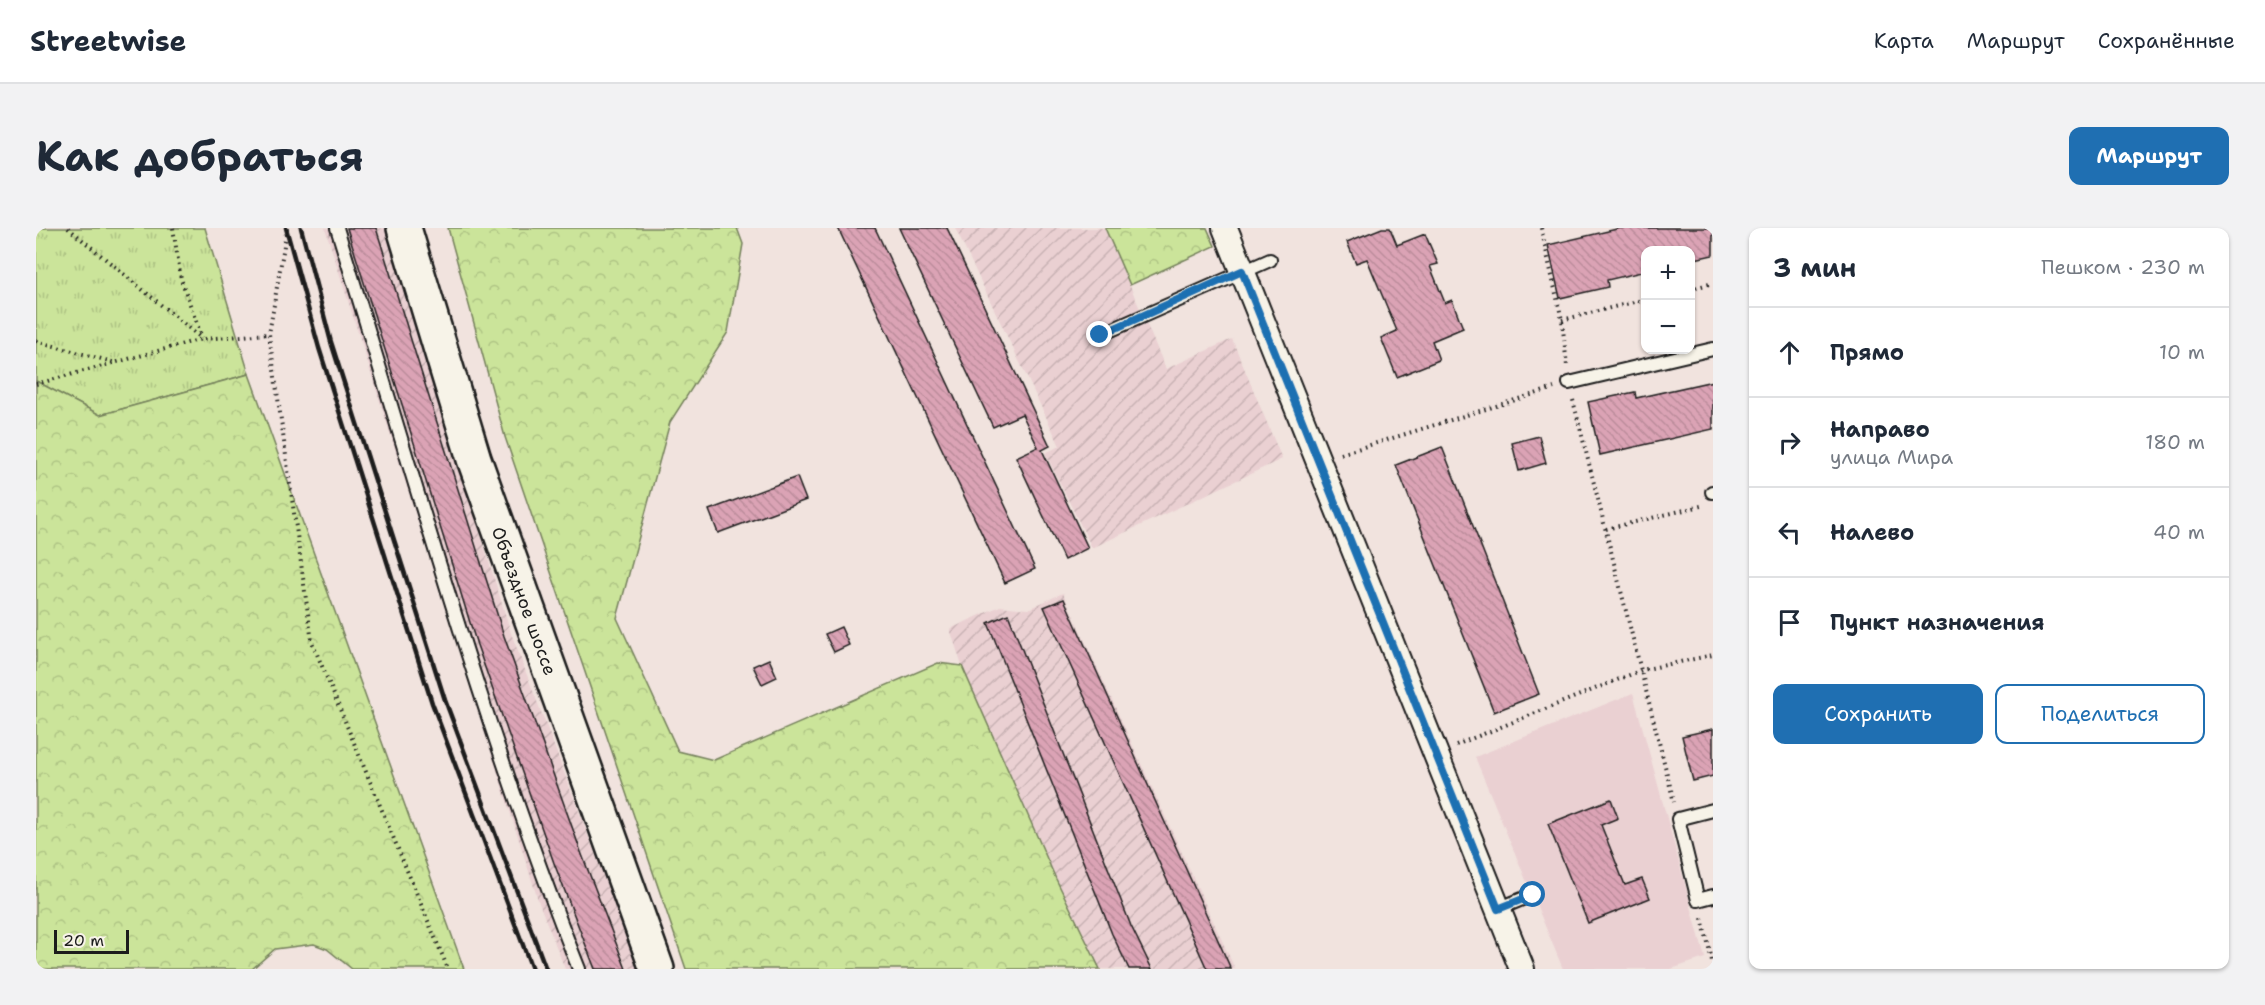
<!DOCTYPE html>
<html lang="ru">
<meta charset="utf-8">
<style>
:root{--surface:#fff;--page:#f2f2f3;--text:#1f2937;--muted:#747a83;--line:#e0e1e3;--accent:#1f6fb2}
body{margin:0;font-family:"Shantell Sans",sans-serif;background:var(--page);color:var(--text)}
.controls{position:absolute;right:18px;top:18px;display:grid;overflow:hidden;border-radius:12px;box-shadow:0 2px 4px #0004}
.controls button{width:54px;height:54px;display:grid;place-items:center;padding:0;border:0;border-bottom:2px solid var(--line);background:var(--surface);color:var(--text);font:30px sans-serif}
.scale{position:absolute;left:18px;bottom:15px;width:75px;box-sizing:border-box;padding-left:6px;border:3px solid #1c1c1c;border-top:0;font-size:16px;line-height:21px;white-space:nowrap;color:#1c1c1c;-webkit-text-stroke:4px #f7f3e8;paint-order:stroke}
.stop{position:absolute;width:18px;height:18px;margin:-14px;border:4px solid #1f6fb2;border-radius:50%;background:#fff}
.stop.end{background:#1f6fb2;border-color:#fff;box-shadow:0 2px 6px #0008}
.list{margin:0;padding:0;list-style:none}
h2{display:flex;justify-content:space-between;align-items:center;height:78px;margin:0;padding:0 24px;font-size:26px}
h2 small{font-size:20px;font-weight:400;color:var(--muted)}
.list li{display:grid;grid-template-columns:39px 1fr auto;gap:18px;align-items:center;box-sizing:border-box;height:90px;padding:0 24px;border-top:2px solid var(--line)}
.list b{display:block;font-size:22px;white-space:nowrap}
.list p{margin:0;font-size:20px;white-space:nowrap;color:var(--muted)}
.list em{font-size:20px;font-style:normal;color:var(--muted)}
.actions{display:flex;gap:12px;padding:18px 24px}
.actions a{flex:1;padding:14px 0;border:2px solid var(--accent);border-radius:12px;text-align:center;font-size:21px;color:var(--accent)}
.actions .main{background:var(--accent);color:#fff}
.icon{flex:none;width:33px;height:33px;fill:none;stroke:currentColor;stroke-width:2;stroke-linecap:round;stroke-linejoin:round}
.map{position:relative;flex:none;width:1677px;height:741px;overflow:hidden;border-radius:12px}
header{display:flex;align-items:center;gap:36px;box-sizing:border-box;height:84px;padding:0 30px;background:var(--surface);border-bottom:2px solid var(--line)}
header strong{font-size:28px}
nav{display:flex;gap:33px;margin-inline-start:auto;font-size:21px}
.intro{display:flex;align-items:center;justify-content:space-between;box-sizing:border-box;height:144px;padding:0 36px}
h1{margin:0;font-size:42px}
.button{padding:15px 27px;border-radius:12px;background:var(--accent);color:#fff;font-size:21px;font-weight:700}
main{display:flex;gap:36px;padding:0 36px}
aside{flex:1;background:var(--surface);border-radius:12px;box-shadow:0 2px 4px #0004}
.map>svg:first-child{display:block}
.built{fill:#ead0d2}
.industrial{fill:url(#industrial-furrows)}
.grass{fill:url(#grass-tufts);stroke:#74805b;stroke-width:1.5}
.forest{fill:url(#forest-crowns);stroke:#74805b;stroke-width:1.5}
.building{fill:url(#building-back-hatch);stroke:#1c1c1c;stroke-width:1.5}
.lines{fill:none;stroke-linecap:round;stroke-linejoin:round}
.service-casing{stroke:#1c1c1c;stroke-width:16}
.minor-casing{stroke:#1c1c1c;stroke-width:28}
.primary-casing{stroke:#1c1c1c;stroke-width:38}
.path{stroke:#1c1c1c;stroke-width:4;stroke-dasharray:1.5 4.5;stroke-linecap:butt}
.service{stroke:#f7f3e8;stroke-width:12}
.minor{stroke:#f7f3e8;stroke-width:24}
.primary{stroke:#f7f3e8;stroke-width:33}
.rail{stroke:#1c1c1c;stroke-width:4.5}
.route{stroke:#1f6fb2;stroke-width:8}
.labels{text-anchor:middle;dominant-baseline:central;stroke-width:5;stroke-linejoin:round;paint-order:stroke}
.street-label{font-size:18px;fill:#1c1c1c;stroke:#f7f3e8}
</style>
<header>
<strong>Streetwise</strong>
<nav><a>Карта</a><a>Маршрут</a><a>Сохранённые</a></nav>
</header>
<div class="intro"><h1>Как добраться</h1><a class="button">Маршрут</a></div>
<main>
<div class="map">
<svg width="1677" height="741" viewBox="0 0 1677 741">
<defs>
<pattern id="industrial-furrows" width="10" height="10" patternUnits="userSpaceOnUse" patternTransform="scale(1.5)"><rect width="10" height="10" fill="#ead0d2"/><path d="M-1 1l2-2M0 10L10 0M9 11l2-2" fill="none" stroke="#c8b2b4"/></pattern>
<pattern id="grass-tufts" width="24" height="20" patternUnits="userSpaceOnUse" patternTransform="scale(1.5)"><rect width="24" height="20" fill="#cbe49a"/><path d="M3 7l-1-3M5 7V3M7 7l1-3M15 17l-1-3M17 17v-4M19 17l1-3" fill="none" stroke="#aec384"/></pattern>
<pattern id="forest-crowns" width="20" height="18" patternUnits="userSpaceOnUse" patternTransform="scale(1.5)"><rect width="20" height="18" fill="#cbe49a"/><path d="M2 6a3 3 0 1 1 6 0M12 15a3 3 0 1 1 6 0" fill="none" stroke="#aec384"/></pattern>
<pattern id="building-back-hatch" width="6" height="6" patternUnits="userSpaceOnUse" patternTransform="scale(1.5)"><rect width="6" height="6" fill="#dba3b5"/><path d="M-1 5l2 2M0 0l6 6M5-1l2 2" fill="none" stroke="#bb8c9b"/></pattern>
</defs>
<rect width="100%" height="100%" fill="#f1e3de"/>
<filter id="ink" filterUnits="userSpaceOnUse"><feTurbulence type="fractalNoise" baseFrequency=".0167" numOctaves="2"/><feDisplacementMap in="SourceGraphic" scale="12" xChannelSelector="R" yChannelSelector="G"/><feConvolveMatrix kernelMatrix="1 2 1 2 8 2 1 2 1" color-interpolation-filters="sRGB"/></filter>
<g filter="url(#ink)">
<!-- built -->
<path class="built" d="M1597 465 1669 730 1635 741H1527L1439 529Z"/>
<!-- industrial -->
<path class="industrial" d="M289 0H350L475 405 603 741H529L503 675Z
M919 0H1069L1130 141 1196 111 1246 231 1056 320 1009 225 1024 218Z
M1027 365 1199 741H1064L1020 651 926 438 914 401 964 378 992 381Z"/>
<!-- grass -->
<path class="grass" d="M0 0H169L213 146 64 187 0 153Z"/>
<!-- forest -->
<path class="forest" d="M412 0H701L707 16 692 104 634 194 581 390 642 523 678 532 902 435 926 438 1020 651 1064 741H650L469 209Z
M1069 0H1171L1179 18 1094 57Z
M213 146 428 741H316L291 721 278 716 239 721 216 741H0V153L64 187Z"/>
<!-- building -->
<path class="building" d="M311 0H340L468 408 545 624 590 741H559L518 635 441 417Z
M802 0H839L999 341 969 355Z
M863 0H911L1014 218 1006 222 1052 320 1028 332 980 229 1002 219 986 186 957 199Z
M1346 0H1354L1361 17 1389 6 1402 36 1394 38 1409 75 1416 72 1427 100 1396 113 1403 132 1361 149 1345 110 1361 103 1331 31 1320 35 1311 14Z
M1585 0H1677V27L1654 32V22H1610V43L1571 52 1572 59 1524 70 1512 17Z
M1677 153V201L1564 227 1552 174 1599 164 1600 170Z
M1503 208 1510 235 1483 243 1476 215Z
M1406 219 1503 466 1458 484 1360 237Z
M761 249 770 272 682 305 673 282Z
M1028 371 1195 741H1171L1008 379Z
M972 386 1095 698 1116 741H1093L1076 706 952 395Z
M805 399 813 417 798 424 789 406Z
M733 431 741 449 726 456 717 438Z
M1677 501V548L1657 553 1646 508Z
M1575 571 1582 590 1565 597 1589 657 1606 651 1614 670 1552 695 1512 596Z"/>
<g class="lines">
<!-- service casing -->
<g class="service-casing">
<path id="service" d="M301 0C378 248 447 500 543 741
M1064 107 1234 32
M1533 155 1677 121
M1676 264H1677
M1677 582 1642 591 1662 672 1677 668
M1462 681 1496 667"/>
</g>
<!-- minor casing -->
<g class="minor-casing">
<path id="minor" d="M1189 0 1486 741"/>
</g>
<!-- primary casing -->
<g class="primary-casing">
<path id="primary" d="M368 0 438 231 621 741"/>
</g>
<!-- path -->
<path class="path" d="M32 0 165 110
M137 0 145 51 166 110
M251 0 233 106 276 414 412 741
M1505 0 1526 92 1531 138
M1654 61 1677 55
M1526 92 1610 71
M0 113 80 135
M0 156 166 111 233 106
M1537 172 1638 574
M1305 226 1518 160
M1570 301 1665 278
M1420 517 1606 442 1677 427
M1666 690 1677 737"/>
<!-- service -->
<use href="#service" class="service"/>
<!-- minor -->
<use href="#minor" class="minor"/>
<!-- primary -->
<use href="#primary" class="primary"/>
<!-- rail -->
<path class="rail" d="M250 0 283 120 396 475 496 741
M265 0 295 114 409 472 510 741"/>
</g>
</g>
<g class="lines" filter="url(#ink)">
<!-- route -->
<path class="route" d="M1064 107 1206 43 1462 681 1497 667"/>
</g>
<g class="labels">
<!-- street labels -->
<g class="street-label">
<text transform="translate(488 373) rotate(70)">Объездное шоссе</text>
</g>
</g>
</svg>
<div class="controls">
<button>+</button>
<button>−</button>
</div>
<div class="scale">20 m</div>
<div class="stop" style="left:1497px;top:667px"></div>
<div class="stop end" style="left:1064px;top:107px"></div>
</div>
<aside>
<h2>3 мин<small>Пешком · 230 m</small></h2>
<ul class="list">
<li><svg class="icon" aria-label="ahead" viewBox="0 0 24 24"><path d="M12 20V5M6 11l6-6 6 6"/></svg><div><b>Прямо</b></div><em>10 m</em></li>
<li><svg class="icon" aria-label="right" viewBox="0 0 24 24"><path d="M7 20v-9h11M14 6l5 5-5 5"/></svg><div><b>Направо</b><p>улица Мира</p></div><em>180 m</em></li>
<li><svg class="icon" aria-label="left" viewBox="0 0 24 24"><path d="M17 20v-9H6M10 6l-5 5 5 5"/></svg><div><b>Налево</b></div><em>40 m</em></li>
<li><svg class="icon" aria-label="arrive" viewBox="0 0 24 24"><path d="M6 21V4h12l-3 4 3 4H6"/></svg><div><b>Пункт назначения</b></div></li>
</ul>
<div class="actions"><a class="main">Сохранить</a><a>Поделиться</a></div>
</aside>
</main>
